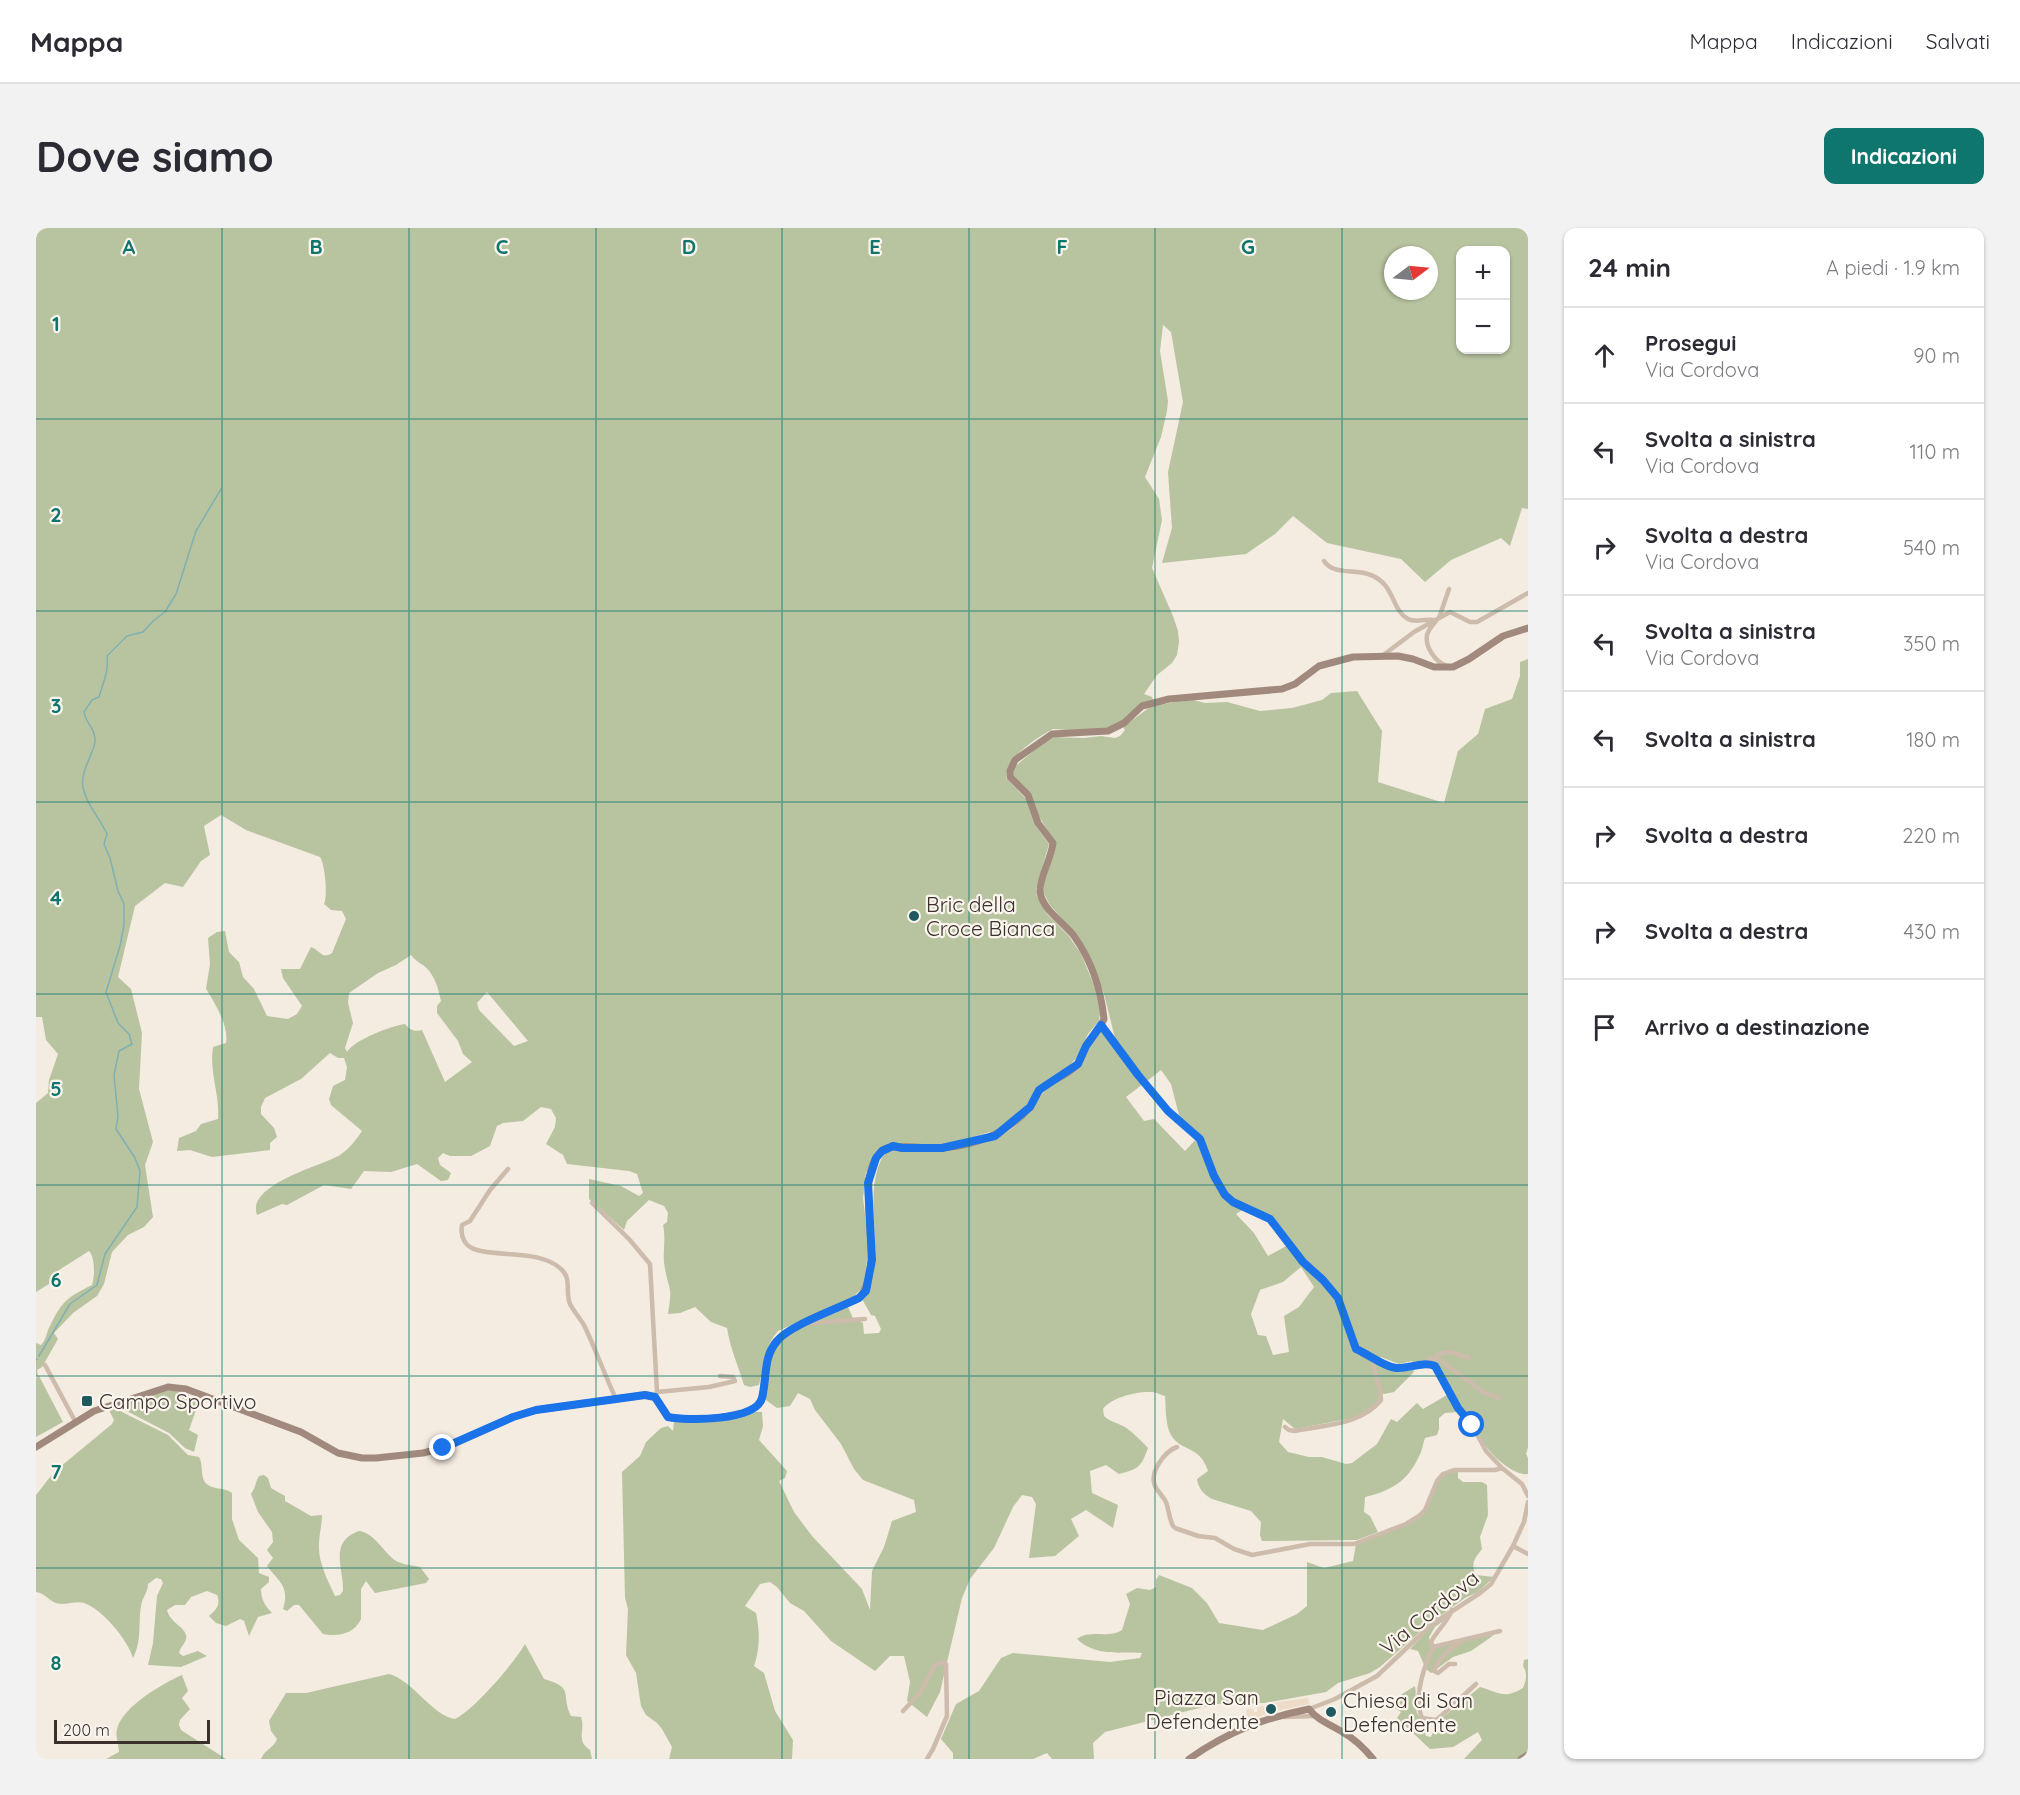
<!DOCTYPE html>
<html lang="it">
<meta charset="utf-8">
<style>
:root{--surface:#fff;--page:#f2f2f3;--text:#2b2b33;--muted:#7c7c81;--line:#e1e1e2;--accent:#0f766e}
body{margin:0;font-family:Quicksand,sans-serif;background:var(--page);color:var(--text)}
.controls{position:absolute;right:18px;top:18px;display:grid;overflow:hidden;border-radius:12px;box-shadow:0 2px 4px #0004}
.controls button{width:54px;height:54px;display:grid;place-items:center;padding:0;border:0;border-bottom:2px solid var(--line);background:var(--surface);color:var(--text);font:30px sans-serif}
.compass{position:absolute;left:1348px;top:18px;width:54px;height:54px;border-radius:50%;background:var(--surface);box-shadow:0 2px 4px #0004;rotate:74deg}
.scale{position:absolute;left:18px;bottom:15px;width:156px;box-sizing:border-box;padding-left:6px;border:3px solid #3b302b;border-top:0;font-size:16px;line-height:21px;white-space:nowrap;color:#3b302b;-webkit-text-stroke:4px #fbf5ee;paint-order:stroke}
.stop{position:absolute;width:18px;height:18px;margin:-14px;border:4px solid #1a73e8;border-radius:50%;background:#fff}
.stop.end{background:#1a73e8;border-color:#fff;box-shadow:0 2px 6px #0008}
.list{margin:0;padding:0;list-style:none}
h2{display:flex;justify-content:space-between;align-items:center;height:78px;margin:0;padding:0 24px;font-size:26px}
h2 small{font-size:20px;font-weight:400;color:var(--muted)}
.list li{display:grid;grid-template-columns:39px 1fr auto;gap:18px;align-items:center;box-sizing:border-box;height:96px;padding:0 24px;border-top:2px solid var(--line)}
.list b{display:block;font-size:22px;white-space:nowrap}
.list p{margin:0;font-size:20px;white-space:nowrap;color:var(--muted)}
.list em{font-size:20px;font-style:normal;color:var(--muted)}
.icon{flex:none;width:33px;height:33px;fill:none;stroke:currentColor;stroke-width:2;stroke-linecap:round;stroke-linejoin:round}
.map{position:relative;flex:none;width:1492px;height:1531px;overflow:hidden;border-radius:12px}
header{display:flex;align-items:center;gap:36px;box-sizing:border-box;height:84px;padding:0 30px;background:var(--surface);border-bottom:2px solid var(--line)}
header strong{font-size:28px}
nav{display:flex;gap:33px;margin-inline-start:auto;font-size:21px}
.intro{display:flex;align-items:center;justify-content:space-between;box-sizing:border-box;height:144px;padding:0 36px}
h1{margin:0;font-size:42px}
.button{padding:15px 27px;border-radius:12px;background:var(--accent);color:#fff;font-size:21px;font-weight:700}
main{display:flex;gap:36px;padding:0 36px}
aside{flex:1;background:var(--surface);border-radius:12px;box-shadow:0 2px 4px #0004}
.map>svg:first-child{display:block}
.green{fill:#b8c4a0;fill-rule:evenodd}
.plaza{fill:#ecdcc8}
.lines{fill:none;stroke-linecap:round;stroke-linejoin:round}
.stream{stroke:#7fb0b2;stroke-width:1.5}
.street{stroke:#cdbbac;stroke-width:4.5}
.secondary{stroke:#a18a7d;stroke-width:7}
.route{stroke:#1a73e8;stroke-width:8}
.grid{fill:none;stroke:#0f766e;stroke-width:1.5;stroke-opacity:0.55}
.poi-dot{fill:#1f5a5e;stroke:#fbf5ee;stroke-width:2}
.labels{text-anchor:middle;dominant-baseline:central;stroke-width:4.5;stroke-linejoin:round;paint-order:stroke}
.poi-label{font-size:21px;fill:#3b302b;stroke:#fbf5ee;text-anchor:start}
.street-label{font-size:21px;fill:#3b302b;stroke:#fbf5ee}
.grid-label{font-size:20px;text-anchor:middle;font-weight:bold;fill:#0f766e;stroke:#fbf5ee;stroke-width:4.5;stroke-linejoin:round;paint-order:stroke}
</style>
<header>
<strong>Mappa</strong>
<nav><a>Mappa</a><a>Indicazioni</a><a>Salvati</a></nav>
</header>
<div class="intro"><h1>Dove siamo</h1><a class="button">Indicazioni</a></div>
<main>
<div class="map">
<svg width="1492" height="1531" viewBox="0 0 1492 1531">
<rect width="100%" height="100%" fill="#f4ebe1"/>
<!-- green -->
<path class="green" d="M0 0H1492V281L1486 280 1474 318 1465 310 1415 332 1389 354 1365 331 1291 315 1257 288 1239 306 1210 326 1126 335 1136 300 1132 244 1147 174 1135 104 1127 97 1124 123 1132 173 1131 183 1125 209 1109 249 1123 271 1126 292 1116 340 1137 388 1142 403 1143 414 1141 427 1136 435 1121 447 1108 466 1116 469 1117 472C1105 481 1091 494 1078 499 1059 506 1036 502 1017 501 1000 510 969 530 970 550L991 572 1000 598 1013 616 1000 661 1001 669 1012 687 1032 707 1045 726 1058 757 1063 773 1064 786 1063 793 1052 806 1043 827 1034 837 1001 861 986 883 968 898 958 903 911 916 895 917 853 915 839 926 830 945 827 970 832 1010 830 1048 827 1059 817 1069 742 1103C728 1118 728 1137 723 1157L714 1159 708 1157C702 1137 694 1120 691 1100L675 1094 659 1079 644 1085 632 1086C633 1079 635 1069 634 1062 632 1053 629 1044 628 1034 627 1021 630 1010 627 997L631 994 632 985 628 978 613 972 591 993 588 1002 553 971V951L585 958 603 968 607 965 601 946 593 943 531 936 527 927 510 916 519 899 520 890 515 881 505 879 487 893 467 895 461 898 454 918 435 928H414L407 925 402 930 404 937 415 945 412 952 405 953 381 936 355 944 328 943 315 961 288 957 251 977 246 976 221 987C210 956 286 938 304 927 312 922 321 911 326 903L295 877 293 871 297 858 309 852 311 839 308 830H302L294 825 265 851 229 870 225 879V886L238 900 241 909 234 915V922L176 929 154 922 141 923 143 910 160 903 165 896 182 891C184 867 173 844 177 819L190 815C193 798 179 775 170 761L174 736 172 710 181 704 189 703 193 724 203 734 207 749 218 761 231 788 252 791 261 786 266 778 247 750 245 741H264L275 719C284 722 286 732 296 725L310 691 306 683 295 682 288 676C292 668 289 636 284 629L210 602 185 587 168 598 174 627 165 633 147 659 129 655 99 678 82 749 95 761 106 805 103 861 117 914 109 937 117 989 108 999 92 1007 76 1024 68 1056 61 1068 37 1085 18 1105 22 1111 6 1139 1 1142 2 1147 0 1149V1115L5 1117C10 1112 10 1106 13 1100 26 1073 30 1070 56 1057 59 1048 59 1029 53 1023L23 1042 13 1056 0 1064V875L12 865 13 852 22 826 10 812 6 789H0ZM1424 22H1470V122H1424ZM1357 27H1393V63H1357ZM375 727C379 732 382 734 387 737 399 746 402 760 405 773L401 778V785L422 813 427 826 436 834 409 854 386 802C378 804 374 802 369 796 355 798 318 812 311 824L309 820 317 795 312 775 313 765 342 745 360 737ZM451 764 492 813 478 818 443 782 441 775Z
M1492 431V1219L1490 1226 1492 1230V1246C1477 1248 1454 1226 1447 1214 1441 1204 1438 1193 1431 1184H1426L1397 1135 1386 1133 1377 1135 1376 1133 1363 1136 1345 1129 1341 1134 1358 1142 1377 1140 1378 1144 1358 1164 1348 1166 1344 1164V1172L1322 1189 1259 1201 1247 1191 1243 1214 1252 1224 1273 1229H1286L1310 1236 1316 1235 1341 1216 1355 1191 1361 1194 1381 1175 1387 1181 1411 1167 1422 1184 1409 1185 1403 1190V1201L1401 1207 1389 1210C1387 1215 1387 1219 1385 1224 1373 1252 1358 1262 1329 1269L1328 1284 1334 1288 1342 1304 1321 1312 1226 1313 1224 1307 1225 1294 1215 1283 1176 1271C1168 1267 1162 1260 1161 1251L1172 1243C1164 1217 1145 1224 1135 1207 1129 1196 1130 1180 1129 1168 1125 1167 1120 1164 1116 1164 1102 1163 1075 1169 1067 1181L1068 1188C1074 1194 1082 1195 1089 1199 1098 1205 1105 1213 1112 1220 1105 1239 1103 1241 1083 1246L1070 1237 1054 1243 1056 1265 1082 1277 1077 1300 1050 1282 1035 1291 1043 1308 1019 1328 993 1330 1000 1276 996 1269 986 1267 977 1279 958 1320 934 1351 926 1370 904 1464 891 1489 871 1473 874 1454 868 1428H854L839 1443 795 1413 768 1383 754 1375 741 1359 734 1354 724 1356 709 1378 720 1385C724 1404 724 1421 718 1438L728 1445 739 1483 757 1512 756 1531H633L636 1519 626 1501 621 1495 610 1487 605 1478 600 1445 590 1427 592 1381 589 1370 586 1244 604 1228 610 1214 625 1200 632 1198 637 1203 638 1194 701 1191 719 1184H726L727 1198 723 1212 751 1243 749 1250 743 1253 758 1284 776 1308 826 1361 834 1382 836 1343 848 1319 856 1293 880 1284 878 1272 827 1252 818 1241 805 1216 779 1182 774 1171 762 1165 754 1178 741 1180 730 1172C728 1153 730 1127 744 1113 759 1099 793 1087 812 1079L817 1090 827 1095 828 1106 843 1105 845 1101 839 1088 835 1087 826 1071C856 1031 822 972 848 926 866 917 886 927 906 923 927 919 954 915 972 903 987 894 995 878 1006 866 1013 857 1020 856 1028 850 1037 842 1052 816 1060 805L1066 803 1107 856 1090 869 1108 893 1118 891 1149 923 1161 910 1185 966 1208 981 1200 986 1218 1005 1232 1028 1252 1017 1280 1048 1242 995 1222 982 1197 971 1185 959 1172 922 1161 903 1144 891 1135 856 1125 842 1111 853 1080 814 1068 766 1059 742 1033 699 1014 677 1007 664 1008 653 1018 626V612L977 548V540L1011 512 1018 509 1048 510 1065 508 1079 510 1084 508 1089 502 1087 499 1114 479 1153 471 1169 475 1191 474 1224 483 1256 480 1286 472 1295 465 1321 463 1346 503 1342 554 1408 575 1422 523 1442 506 1449 481 1476 471 1484 448V434ZM1265 1039 1278 1059 1263 1079 1248 1088 1253 1124 1237 1127 1230 1108 1222 1107 1215 1086 1224 1062 1247 1054Z
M3 1148 27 1194 0 1209V1150Z
M127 1163H140L164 1171 153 1202 162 1207 158 1224 149 1220 133 1205 81 1178Z
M78 1180 132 1207 152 1227 163 1229C168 1237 163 1251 172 1257 179 1262 189 1259 196 1265V1291L203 1312 222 1330 223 1345 233 1349V1354L225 1361C225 1371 229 1378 236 1385L222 1389 213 1408 208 1393 204 1391 190 1398 180 1395 173 1388C180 1382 185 1377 181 1367L171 1363 155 1369 149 1377H139L131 1382C134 1396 153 1400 150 1411 149 1416 144 1419 143 1425L147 1428 162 1423 171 1428 145 1439 112 1437 117 1415 121 1368 127 1355 125 1351 120 1350 112 1356C112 1364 106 1370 105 1378 102 1397 106 1413 97 1430 92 1412 66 1381 48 1375 40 1372 29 1378 20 1375 12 1372 9 1365 0 1364V1267L18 1244 76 1196 78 1192 73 1182Z
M1422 1243V1250L1427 1254H1446L1451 1257 1452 1287 1444 1309 1446 1321C1439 1330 1434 1336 1440 1347L1458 1349 1442 1364 1429 1370 1393 1396 1344 1439 1334 1445 1302 1455 1290 1464 1228 1475 1179 1476 1069 1504 1057 1515 1058 1531H1016L1011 1525 997 1531H917V1525L905 1511 920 1476 943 1463 965 1430 977 1425 1074 1434 1104 1430 1106 1425C1082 1424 1059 1428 1041 1411 1054 1401 1072 1411 1086 1402L1094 1376 1090 1366 1101 1360 1114 1362 1120 1359V1352L1123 1347 1156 1360 1171 1375 1183 1395 1227 1402 1261 1386 1271 1378V1334L1288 1340 1317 1333 1320 1316 1384 1289 1402 1253 1408 1247Z
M228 1247 232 1250 235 1260 249 1268V1273L275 1288 286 1287C286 1298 283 1306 283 1317 282 1334 292 1353 299 1368L304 1367 307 1363C308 1341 292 1314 323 1303 339 1305 347 1324 360 1333 368 1337 375 1337 384 1339L393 1351 390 1355 339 1365 330 1353 325 1361V1391C318 1406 302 1409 287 1406L263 1377H258L251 1383 247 1381C254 1358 243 1354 231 1338L237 1330 231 1322 237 1314 236 1304 222 1284 215 1266C220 1260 219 1254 223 1248Z
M1410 1388V1391L1399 1399 1393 1409 1395 1419 1458 1407 1435 1423 1417 1429 1395 1445 1390 1441 1382 1423 1374 1421 1396 1398Z
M489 1416 508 1451C540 1460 524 1467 535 1488L545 1489C550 1503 539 1512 554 1522L556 1531H225C228 1522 239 1519 241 1511L235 1503 233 1493 250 1465H270L353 1446C378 1453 395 1487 419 1491 439 1481 478 1435 489 1416Z
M1492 1431V1526L1482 1531H1428L1446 1512 1442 1504 1417 1519 1394 1521 1361 1490 1365 1484 1357 1479 1363 1468 1379 1458C1382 1473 1374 1486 1391 1495L1389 1505 1390 1508 1395 1509 1401 1494 1444 1459C1463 1464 1467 1472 1487 1460 1490 1452 1492 1446 1487 1438L1488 1432Z
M146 1447 152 1463 146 1470 154 1481 144 1492 143 1497 145 1502 190 1531H70L83 1524C83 1518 79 1507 81 1501 87 1478 126 1456 146 1447Z"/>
<!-- plaza -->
<path class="plaza" d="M1272 1470 1273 1476 1235 1484 1212 1493 1210 1482 1217 1480 1218 1484H1221V1479L1235 1477V1475Z"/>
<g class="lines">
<!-- stream -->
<path class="stream" d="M3 1128 34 1076 61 1057 69 1026 101 979 104 943 99 930 80 901 82 888 78 847 83 823 96 816 93 806 82 795 70 764 84 718 88 697V676L82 663 74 630 68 616 71 606C64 590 51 578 47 560 44 543 57 527 59 514 60 501 50 496 48 484L56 472 63 469C67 454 73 444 71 428L91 408 107 404 117 393 129 384 140 366 160 303 185 261
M0 1132 1 1131"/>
<!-- street -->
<path class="street" d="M1288 333C1297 347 1318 341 1332 346 1360 355 1354 381 1372 391 1381 396 1390 389 1400 393 1397 397 1392 402 1391 407 1389 419 1399 433 1409 437
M1403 390 1413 361
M1346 428 1378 404 1414 384 1434 394H1441L1492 365
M1065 797 1102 847 1132 883 1164 911 1178 948 1189 967 1197 974 1234 991 1267 1034 1287 1051 1302 1070 1320 1121C1332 1126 1348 1139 1360 1140 1374 1140 1385 1133 1399 1138L1422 1180 1436 1197 1450 1223 1466 1240 1486 1256 1492 1268
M472 941 454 962 434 993 426 997C424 1009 429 1019 441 1022 465 1029 505 1022 525 1041 536 1050 529 1064 534 1076 538 1084 545 1091 549 1099 560 1123 569 1147 580 1171
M556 975 593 1011 614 1036 621 1164 619 1169
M773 1095 829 1091
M1399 1130 1402 1126 1415 1124 1433 1130
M1389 1135 1393 1131 1399 1130 1404 1132 1447 1164 1463 1170
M9 1137 39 1193
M621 1164 673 1159 699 1153 697 1149 684 1148
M1249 1199 1253 1202 1259 1203C1288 1197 1325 1197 1345 1172 1345 1157 1337 1144 1336 1129
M1141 1219C1129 1223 1113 1244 1119 1258 1122 1264 1127 1268 1130 1274 1133 1282 1133 1290 1137 1298L1139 1300 1162 1308 1179 1310 1198 1321 1216 1327 1274 1316H1318L1370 1296 1383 1288 1389 1282 1401 1253 1407 1246 1418 1242H1459L1466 1240
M1477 1318 1492 1326
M1416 1382C1411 1395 1401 1402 1395 1414L1397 1419 1464 1403
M1397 1419C1388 1439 1377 1469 1386 1490L1400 1492 1405 1488 1440 1456
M1419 1436H1413L1402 1445 1398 1443C1402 1431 1415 1420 1426 1413
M1273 1481 1299 1471 1341 1448 1395 1397 1444 1365 1455 1356 1477 1318 1488 1294 1492 1274
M867 1483 884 1465 898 1438 908 1434 910 1436 911 1488 897 1521 891 1531
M1248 1489 1278 1488"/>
<!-- secondary -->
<path class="secondary" d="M0 1219 58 1183 132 1159 150 1161 265 1204 302 1225 326 1230H340L387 1225 407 1220 477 1189 500 1182 609 1167 619 1169 632 1189C651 1193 720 1193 726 1170 731 1150 727 1130 741 1113 754 1097 803 1080 823 1070 853 1035 813 949 847 922 855 915 892 921 905 920 939 918 972 905 994 879 999 873 1000 865 1006 860 1017 851 1031 848 1040 838 1045 832 1047 824 1051 817 1056 808 1064 800 1068 791 1065 762 1055 732 1038 708 1028 695 1006 681 1004 664 1003 650 1015 632 1017 615L1002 595 992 567 974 549V543L979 532 1016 506 1072 503 1088 495 1106 478 1133 471 1246 461 1259 456 1283 438 1317 429 1362 428 1377 431 1398 439H1417L1433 431 1467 408 1492 400
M1153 1531C1191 1504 1228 1490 1273 1481 1282 1493 1296 1497 1308 1505 1320 1512 1329 1521 1337 1531
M1485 1531 1492 1527"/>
</g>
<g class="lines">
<!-- route -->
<path class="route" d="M407 1220 477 1189 500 1182 609 1167 619 1169 632 1189C651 1193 720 1193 726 1170 731 1150 727 1129 741 1113 754 1097 803 1080 823 1070L830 1063 836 1032 832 955 840 930 846 923 857 918 866 920H906L959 908 994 879 1003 862 1042 836 1050 818 1065 797 1102 847 1132 883 1164 911 1178 948 1189 967 1197 974 1234 991 1267 1034 1287 1052 1302 1070 1320 1121C1332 1126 1348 1139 1360 1140 1374 1141 1385 1133 1399 1138L1422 1180 1436 1197"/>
</g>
<!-- grid -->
<path class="grid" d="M186 0V1531M373 0V1531M560 0V1531M746 0V1531M933 0V1531M1119 0V1531M1306 0V1531M0 191H1492M0 383H1492M0 574H1492M0 766H1492M0 957H1492M0 1148H1492M0 1340H1492"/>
<!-- markers -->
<g class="poi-dot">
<circle cx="878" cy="688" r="6"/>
<rect x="45" y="1167" width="12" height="12" rx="3"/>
<circle cx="1235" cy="1481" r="6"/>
<circle cx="1295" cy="1484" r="6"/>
</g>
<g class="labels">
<!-- poi labels -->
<g class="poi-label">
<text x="890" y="676">Bric della<tspan x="890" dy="24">Croce Bianca</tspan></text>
<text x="63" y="1173">Campo Sportivo</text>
<text x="1223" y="1469" text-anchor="end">Piazza San<tspan x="1223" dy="24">Defendente</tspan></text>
<text x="1307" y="1472">Chiesa di San<tspan x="1307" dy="24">Defendente</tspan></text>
</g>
<!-- street labels -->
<g class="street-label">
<text transform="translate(1393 1384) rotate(-39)">Via Cordova</text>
</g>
</g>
<g class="grid-label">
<text x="93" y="26">A</text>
<text x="280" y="26">B</text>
<text x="466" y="26">C</text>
<text x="653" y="26">D</text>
<text x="839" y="26">E</text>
<text x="1026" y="26">F</text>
<text x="1212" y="26">G</text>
<text x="20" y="103">1</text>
<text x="20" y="294">2</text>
<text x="20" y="485">3</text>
<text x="20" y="677">4</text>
<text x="20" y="868">5</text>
<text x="20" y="1059">6</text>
<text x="20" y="1251">7</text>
<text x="20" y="1442">8</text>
</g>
</svg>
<div class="controls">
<button>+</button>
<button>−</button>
</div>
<svg class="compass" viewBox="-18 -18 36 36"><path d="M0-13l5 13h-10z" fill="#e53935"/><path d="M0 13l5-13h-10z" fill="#7c7c81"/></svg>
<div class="scale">200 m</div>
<div class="stop" style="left:1436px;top:1197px"></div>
<div class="stop end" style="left:407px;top:1220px"></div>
</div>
<aside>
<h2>24 min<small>A piedi · 1.9 km</small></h2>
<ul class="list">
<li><svg class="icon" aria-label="ahead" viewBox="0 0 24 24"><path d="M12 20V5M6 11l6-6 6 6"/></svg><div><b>Prosegui</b><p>Via Cordova</p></div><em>90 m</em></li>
<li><svg class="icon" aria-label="left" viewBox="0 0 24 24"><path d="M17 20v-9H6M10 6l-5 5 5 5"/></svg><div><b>Svolta a sinistra</b><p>Via Cordova</p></div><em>110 m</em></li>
<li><svg class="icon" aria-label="right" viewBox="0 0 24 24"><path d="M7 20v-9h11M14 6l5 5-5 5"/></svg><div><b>Svolta a destra</b><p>Via Cordova</p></div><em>540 m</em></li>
<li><svg class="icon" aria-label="left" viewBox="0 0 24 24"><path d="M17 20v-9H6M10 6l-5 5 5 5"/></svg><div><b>Svolta a sinistra</b><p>Via Cordova</p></div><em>350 m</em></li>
<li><svg class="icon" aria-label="left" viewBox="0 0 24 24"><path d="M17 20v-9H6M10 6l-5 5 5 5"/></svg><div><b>Svolta a sinistra</b></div><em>180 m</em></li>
<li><svg class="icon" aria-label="right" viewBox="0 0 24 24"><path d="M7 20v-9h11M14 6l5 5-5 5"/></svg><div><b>Svolta a destra</b></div><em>220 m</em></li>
<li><svg class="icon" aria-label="right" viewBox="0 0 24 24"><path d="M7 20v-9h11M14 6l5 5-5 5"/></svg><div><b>Svolta a destra</b></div><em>430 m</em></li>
<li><svg class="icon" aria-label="arrive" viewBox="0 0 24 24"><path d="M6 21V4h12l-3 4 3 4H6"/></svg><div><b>Arrivo a destinazione</b></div></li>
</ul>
</aside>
</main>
